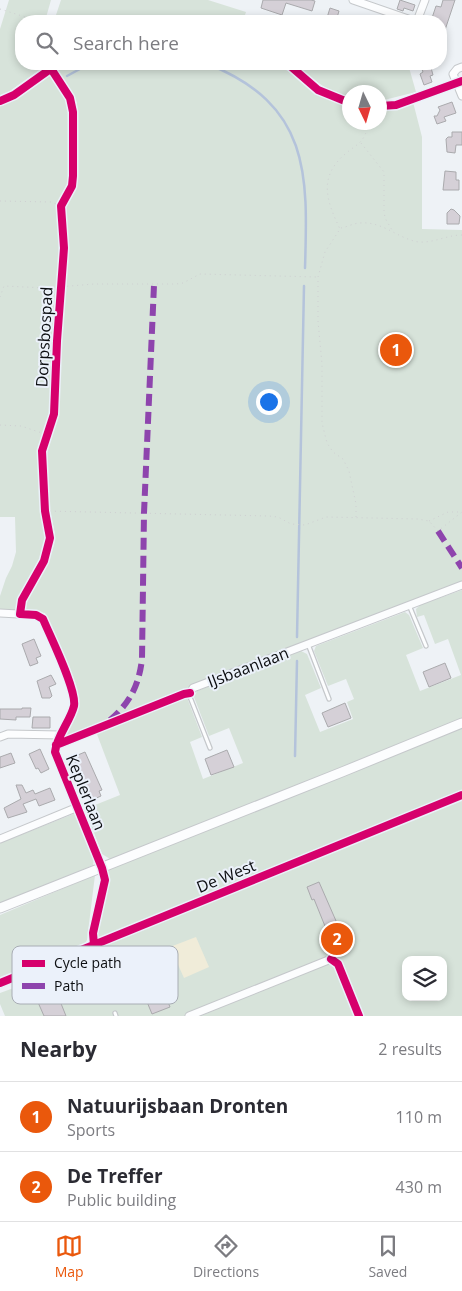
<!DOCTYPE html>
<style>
:root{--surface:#fff;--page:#f2f2f3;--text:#2b2b33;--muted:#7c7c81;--line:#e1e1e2;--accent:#ea580c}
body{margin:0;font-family:"Open Sans",sans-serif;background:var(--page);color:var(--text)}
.controls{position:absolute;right:15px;bottom:15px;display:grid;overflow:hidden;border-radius:10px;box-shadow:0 2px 8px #0003}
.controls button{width:45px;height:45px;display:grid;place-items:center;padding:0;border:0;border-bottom:1px solid var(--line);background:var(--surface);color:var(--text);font:25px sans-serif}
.compass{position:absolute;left:342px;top:85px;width:45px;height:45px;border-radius:50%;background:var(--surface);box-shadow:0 2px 8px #0003;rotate:175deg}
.you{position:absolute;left:268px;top:401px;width:18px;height:18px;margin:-12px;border:4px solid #fff;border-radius:50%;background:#1a73e8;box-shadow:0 0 0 8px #1a73e833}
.badge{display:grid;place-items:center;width:32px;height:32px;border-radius:50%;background:var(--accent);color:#fff;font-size:16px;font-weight:700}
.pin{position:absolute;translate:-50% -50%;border:2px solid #fff;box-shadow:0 1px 5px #0006}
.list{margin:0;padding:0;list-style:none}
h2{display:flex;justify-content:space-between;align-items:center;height:65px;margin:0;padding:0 20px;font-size:21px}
h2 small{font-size:16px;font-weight:400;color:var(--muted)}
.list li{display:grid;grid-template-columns:32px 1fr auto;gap:15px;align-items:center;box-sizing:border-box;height:70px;padding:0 20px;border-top:1px solid var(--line)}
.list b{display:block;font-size:19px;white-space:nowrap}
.list p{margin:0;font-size:16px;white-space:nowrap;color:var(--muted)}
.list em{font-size:16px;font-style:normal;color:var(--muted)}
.icon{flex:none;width:28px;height:28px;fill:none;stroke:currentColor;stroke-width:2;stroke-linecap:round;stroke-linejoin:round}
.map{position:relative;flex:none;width:462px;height:1016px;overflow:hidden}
.search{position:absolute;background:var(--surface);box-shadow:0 2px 8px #0003;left:15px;right:15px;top:15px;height:55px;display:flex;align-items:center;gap:12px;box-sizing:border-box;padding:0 18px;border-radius:20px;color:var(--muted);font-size:19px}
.sheet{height:205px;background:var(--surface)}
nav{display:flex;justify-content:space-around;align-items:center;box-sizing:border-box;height:70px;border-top:1px solid var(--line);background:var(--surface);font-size:14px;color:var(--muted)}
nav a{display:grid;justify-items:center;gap:2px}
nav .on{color:var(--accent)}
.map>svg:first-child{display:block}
.green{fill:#d7e3da;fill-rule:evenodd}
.sand{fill:#f0ecd9}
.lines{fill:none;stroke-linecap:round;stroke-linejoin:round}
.stream{stroke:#b4c3db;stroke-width:2.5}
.building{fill:#d5d0d7;stroke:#aaaaad}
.service-casing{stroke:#c5c8cb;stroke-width:5.5}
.minor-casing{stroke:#c5c8cb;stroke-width:9}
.secondary-casing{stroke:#c5c8cb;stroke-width:11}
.path{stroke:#cfd0d2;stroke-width:1;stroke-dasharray:1 4;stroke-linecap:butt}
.service{stroke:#fcfdfe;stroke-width:3}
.minor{stroke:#fcfdfe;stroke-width:7}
.secondary{stroke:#fcfdfe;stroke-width:9}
.quiet{stroke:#8e44ad;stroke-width:6;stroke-dasharray:12 6;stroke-linecap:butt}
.cycleway-casing{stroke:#ebf1fa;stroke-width:11}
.cycleway{stroke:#d6006c;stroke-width:8}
.labels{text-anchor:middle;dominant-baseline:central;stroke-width:4;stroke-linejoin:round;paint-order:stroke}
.street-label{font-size:16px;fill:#0c0e11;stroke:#ebf1fa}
.key{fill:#ebf1fa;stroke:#a8adb4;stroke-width:1}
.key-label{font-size:14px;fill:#0c0e11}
</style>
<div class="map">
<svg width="462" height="1016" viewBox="0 0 462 1016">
<rect width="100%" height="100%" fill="#eef2f6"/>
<!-- green -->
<path class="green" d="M9 0H51L45 21H21V64H41L45 66 0 98V29Z
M61 0H208L246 12 243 21H198L171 19 144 21H54Z
M66 64H279C302 82 321 100 349 107L350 122H380V111L413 102 422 137V229L462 230V582L191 685 186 691 69 736 65 735 76 711 79 697 45 613 25 611 26 599 54 545 55 534 43 477 44 463 58 413 61 316 66 262 64 218H66L65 206 72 191 76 175 77 103 58 72 59 69Z
M294 64H408L416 92 380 101V92H350L349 98C327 92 312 78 294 64Z
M49 71 66 96 71 108 69 181 58 208 62 247 55 340 53 412 39 462 38 478 50 534 49 544 21 598 19 611H0V596L6 578 12 566 16 552 15 517H0V104L6 102Z
M462 590V718L114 859H110L102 854 85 809 120 795 95 729 186 695 202 737 190 742 203 779 243 763 229 728 209 736 194 697 197 691 301 651 307 654 321 688 305 695 320 732 353 719 347 702 354 699 346 679 328 686 314 651 316 646 405 612 409 615 423 648 406 655 420 691 461 675 448 639 435 644 424 615 417 617 416 609 420 605Z
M462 727V791L100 938 97 935 105 871Z
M462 799V1016H5L0 1004V993L60 971 57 963ZM406 960H443V997H406Z
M76 813 95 855 93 865 52 883 0 903V843Z
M95 875 87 940 84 945 0 979V915Z"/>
<!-- sand -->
<path class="sand" d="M196 937 209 967 184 978 170 947Z"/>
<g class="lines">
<!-- stream -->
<path class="stream" d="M208 64C310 105 308 173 305 268
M67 76 89 64
M297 637 304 286
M295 756 297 661"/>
</g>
<!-- building -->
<path class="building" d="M263 0H311L315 1 312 11 286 3 282 15 261 8Z
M400 0 415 5 413 11 404 8 403 11 397 9Z
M443 0H455L442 39H441V21H431L436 6 441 7Z
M330 8 339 11 336 21H326Z
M420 64H430L433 75 430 76 432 82 424 85 420 74 423 72Z
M452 102 456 113 444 117 446 121 437 124 434 116H437L440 110 438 107Z
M452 132H462V145H456L455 153 447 152 446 139 448 137H452Z
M445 171 456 172V180H459V190H443Z
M451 209 454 210 460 216 459 224H447V213Z
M34 639 41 656 36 658 38 663 30 666 22 644Z
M445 663 451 678 429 687 423 672Z
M51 675 56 684 49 687 52 696 50 698H42L37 681Z
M345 703 351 718 328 727 322 713Z
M22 708H31L30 717H16V720L0 719V709H22Z
M33 717H50V728H32Z
M40 749 49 769 41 773 38 768 36 769 29 754Z
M227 750 234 767 211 775 205 759Z
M85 752 102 790 99 791 101 796 92 800 89 790 87 791 73 757Z
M11 753 15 763 0 768V757Z
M16 785H22L26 793 33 790 35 794 50 788 55 800 39 806 36 799 23 804 27 812 8 818 4 808 21 799Z
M319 882 340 930 343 929 347 940 343 950 344 953 337 956 334 947 332 948 329 941H331L314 899 312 900 307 887Z
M147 948 170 1007 152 1014 145 997 138 1000 126 969 133 967 128 955Z
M58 973 65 986 64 987 66 993 58 996 66 1016H44L37 1000 30 1003 28 992 31 987 46 981 44 978Z"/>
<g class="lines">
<!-- service casing -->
<g class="service-casing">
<path id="service" d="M409 605 426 646
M308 644 329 699
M190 694V697L210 748
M115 1013 116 1016"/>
</g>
<!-- minor casing -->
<g class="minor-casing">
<path id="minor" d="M353 0 414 21
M417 21 425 0
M462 67 457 69 453 74 462 96
M0 613 36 615 43 619C50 636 77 690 74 706 70 722 57 735 55 752L102 868
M190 693 193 688 462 585
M0 737 8 734 60 735
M0 839 78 807
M189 1016 331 959"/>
</g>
<!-- secondary casing -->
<g class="secondary-casing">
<path id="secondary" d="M0 908 342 772 462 723"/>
</g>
<!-- path -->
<path class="path" d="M0 9 38 21
M361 143 384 172V211L385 218 392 230
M0 201 51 202 61 206
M341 228C347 227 354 223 360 223 383 221 398 239 419 242 434 243 447 235 462 235
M0 297 4 286 46 288 94 284H176L183 283 200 274 317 277
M0 425 21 426 48 435
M45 511 269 516 278 517 291 524 305 525 326 517 418 519 429 521 438 531 462 512
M356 517V504L349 471 343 459 333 452 327 443 322 423V364L318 321V277L325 252 340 229C327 202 318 178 344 155 359 142 364 144 369 122
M429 521 448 512H461"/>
<!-- service -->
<use href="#service" class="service"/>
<!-- minor -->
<use href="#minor" class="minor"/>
<!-- secondary -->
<use href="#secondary" class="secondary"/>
<!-- quiet -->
<path class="quiet" d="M438 531 462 568
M110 720C130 703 139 685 142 659L144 513 154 285"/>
<!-- cycleway casing -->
<g class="cycleway-casing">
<path id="cycleway" d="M48 64 70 98 73 112V176L72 186 61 206 64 248 57 341 54 414 42 451 45 511 50 538 44 561 22 600 20 614 36 615 43 619C50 636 77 690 74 706 70 722 57 735 55 752L102 868 105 880 93 933 94 945
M288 64 318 90 350 103
M0 101 14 95 56 65
M380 106 396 105 462 81
M56 745 184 694 190 693
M331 959 338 964 359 1016
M0 983 462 795"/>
</g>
<!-- cycleway -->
<use href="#cycleway" class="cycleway"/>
</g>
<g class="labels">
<!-- street labels -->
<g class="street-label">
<text transform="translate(44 337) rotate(-87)">Dorpsbospad</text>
<text transform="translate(248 667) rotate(-21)">IJsbaanlaan</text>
<text transform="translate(86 792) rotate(68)">Keplerlaan</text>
<text transform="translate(226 876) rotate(-22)">De West</text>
</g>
</g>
<!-- legend -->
<rect x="12" y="946" width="166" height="58" rx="8" class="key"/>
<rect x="22" y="960" width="23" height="7" fill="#d6006c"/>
<rect x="22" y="983" width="23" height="6" fill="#8e44ad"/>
<g class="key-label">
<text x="54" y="968">Cycle path</text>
<text x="54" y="991">Path</text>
</g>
</svg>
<div class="controls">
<button><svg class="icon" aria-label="layers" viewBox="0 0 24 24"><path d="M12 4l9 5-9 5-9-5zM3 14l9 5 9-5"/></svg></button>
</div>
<svg class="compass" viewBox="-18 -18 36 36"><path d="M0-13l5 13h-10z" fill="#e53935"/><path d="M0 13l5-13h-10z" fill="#7c7c81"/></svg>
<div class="you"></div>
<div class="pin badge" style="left:396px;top:350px">1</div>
<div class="pin badge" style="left:337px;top:939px">2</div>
<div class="search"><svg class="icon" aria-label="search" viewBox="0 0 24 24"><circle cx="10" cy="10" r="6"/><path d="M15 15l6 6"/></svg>Search here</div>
</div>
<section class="sheet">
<h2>Nearby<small>2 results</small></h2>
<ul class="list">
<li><span class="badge">1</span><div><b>Natuurijsbaan Dronten</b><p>Sports</p></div><em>110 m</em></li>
<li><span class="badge">2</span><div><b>De Treffer</b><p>Public building</p></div><em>430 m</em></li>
</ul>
</section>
<nav>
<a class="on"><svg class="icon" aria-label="map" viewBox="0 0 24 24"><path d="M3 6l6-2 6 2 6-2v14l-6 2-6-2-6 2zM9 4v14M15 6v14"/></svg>Map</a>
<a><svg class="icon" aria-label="directions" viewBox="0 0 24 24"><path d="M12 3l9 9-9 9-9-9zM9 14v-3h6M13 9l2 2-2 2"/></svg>Directions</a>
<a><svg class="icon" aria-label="saved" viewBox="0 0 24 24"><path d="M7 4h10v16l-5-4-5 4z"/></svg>Saved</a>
</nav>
